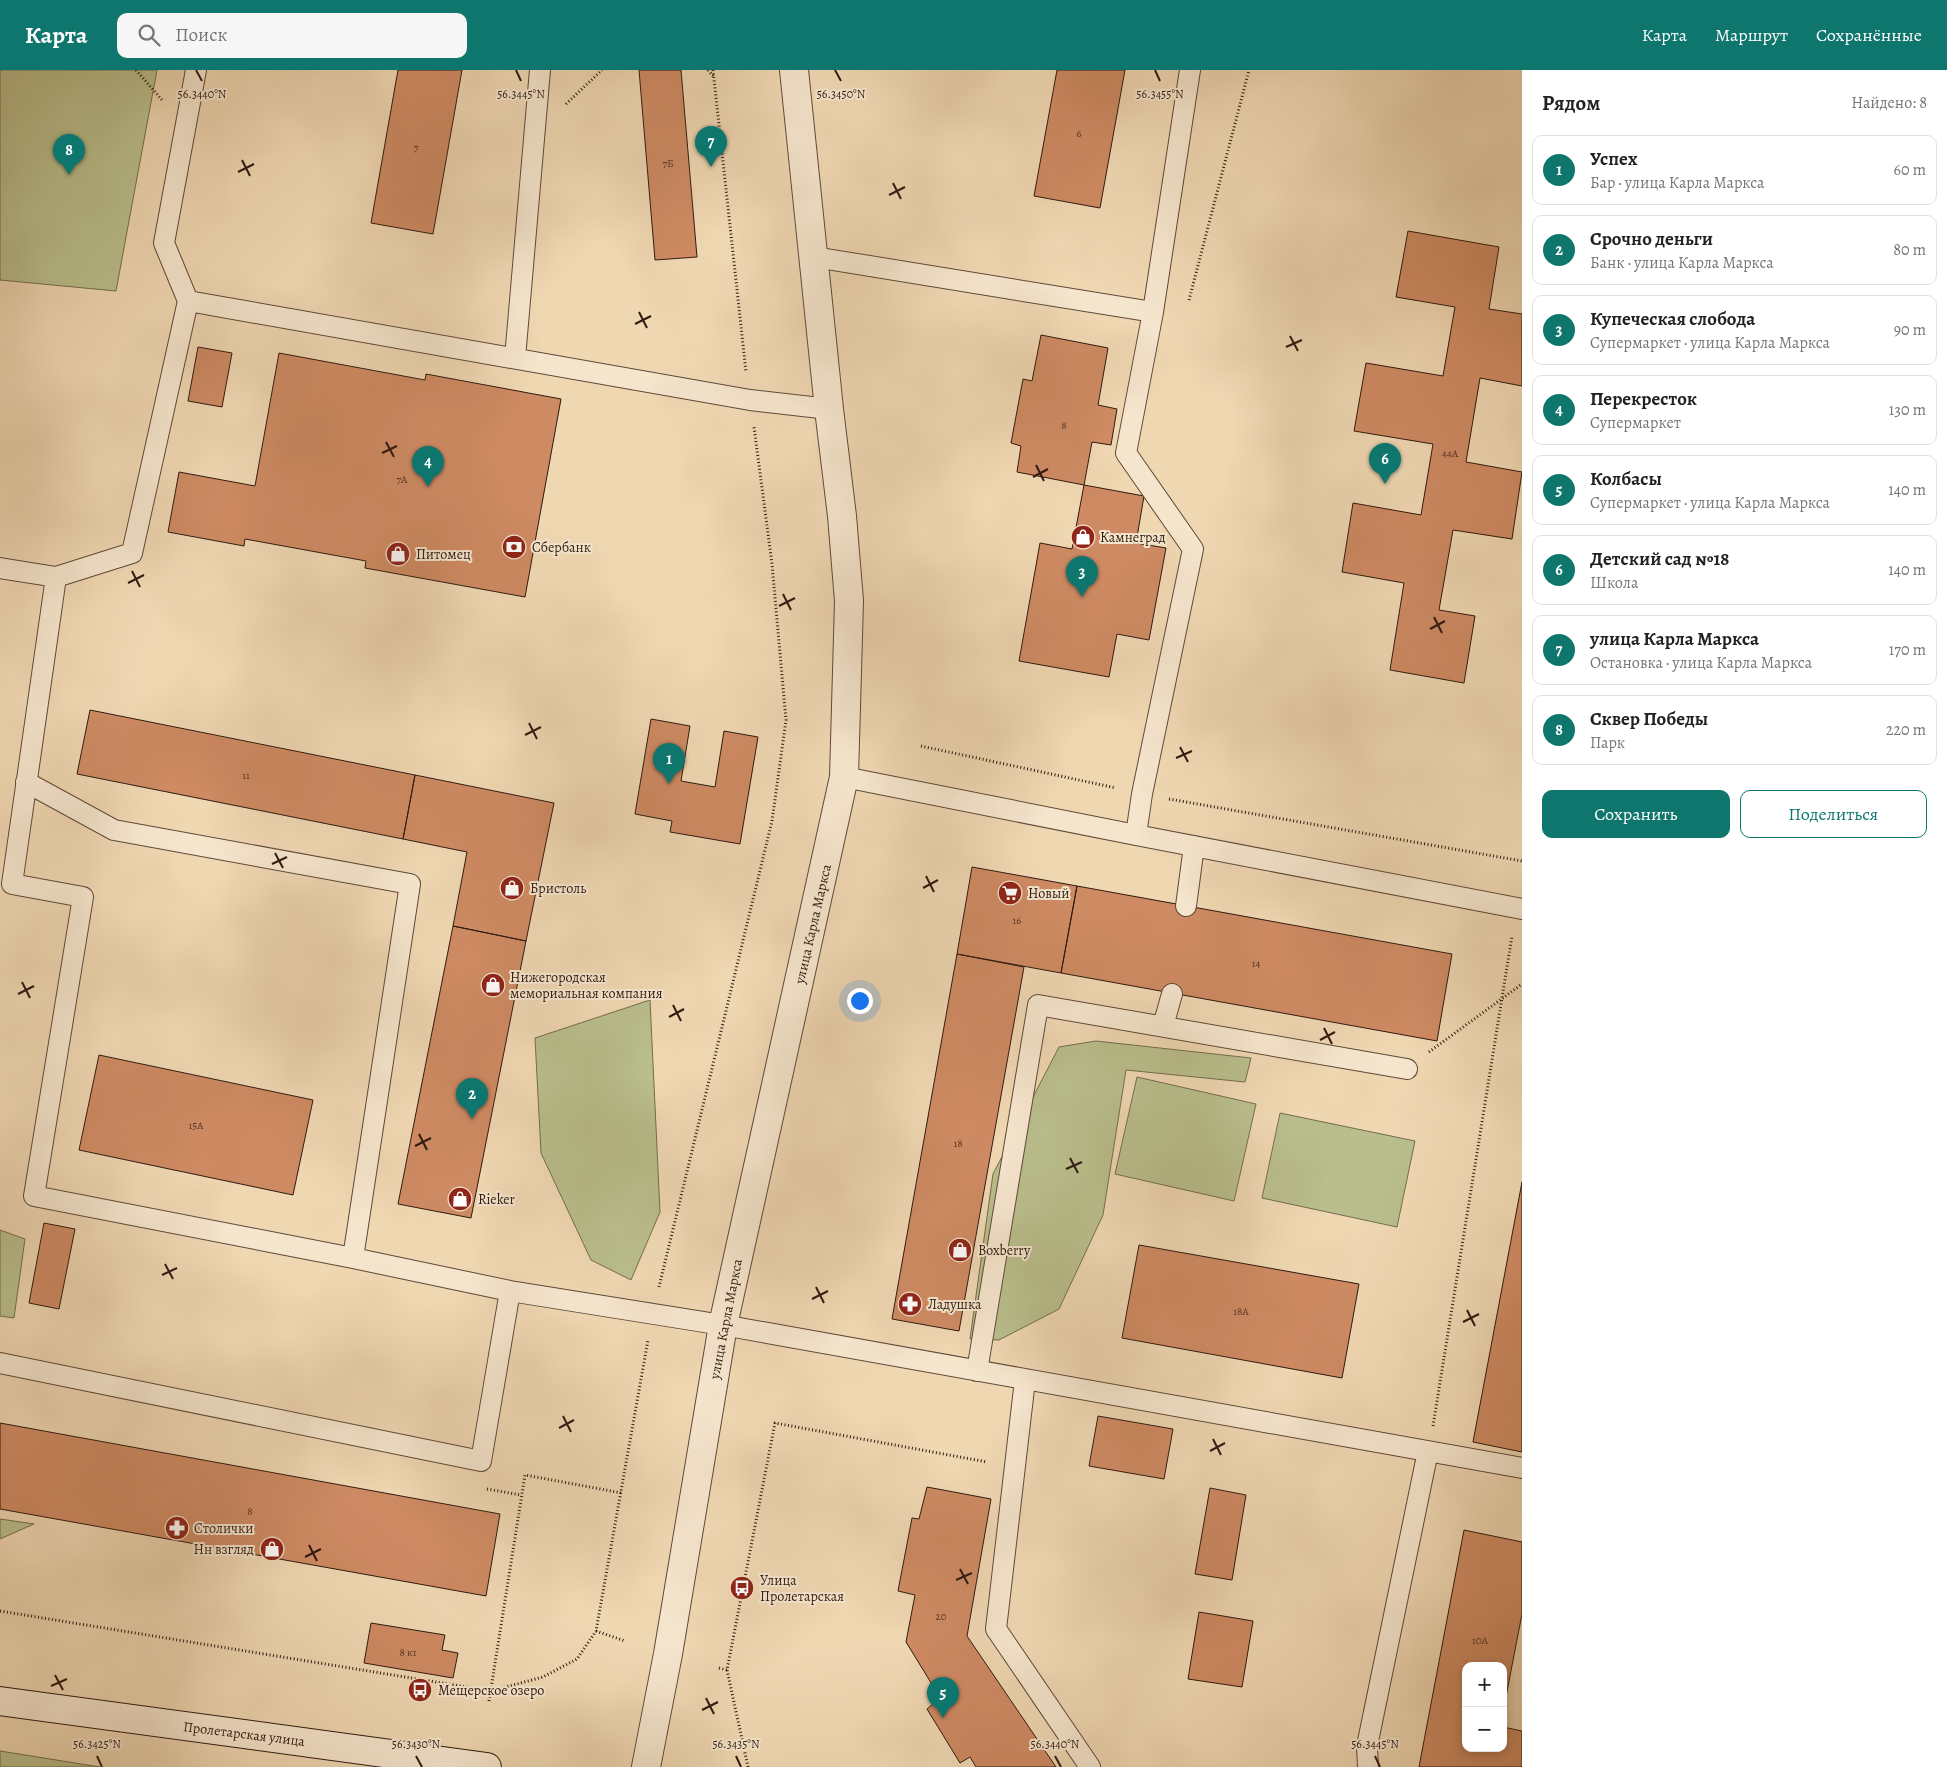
<!DOCTYPE html>
<html lang="ru">
<meta charset="utf-8">
<style>
:root{--surface:#fff;--page:#f6f6f6;--text:#222;--muted:#767676;--line:#e0e0e0;--accent:#0f766e}
body{margin:0;font-family:Alegreya,serif;background:var(--page);color:var(--text)}
.controls{position:absolute;right:15px;bottom:15px;display:grid;overflow:hidden;border-radius:10px;box-shadow:0 2px 8px #0003}
.controls button{width:45px;height:45px;display:grid;place-items:center;padding:0;border:0;border-bottom:1px solid var(--line);background:var(--surface);color:var(--text);font:25px sans-serif}
.you{position:absolute;left:859px;top:930px;width:18px;height:18px;margin:-12px;border:4px solid #fff;border-radius:50%;background:#1a73e8;box-shadow:0 0 0 8px #1a73e833}
.badge{display:grid;place-items:center;width:32px;height:32px;border-radius:50%;background:var(--accent);color:#fff;font-size:16px;font-weight:700}
.pin{position:absolute;translate:-50% -41px;filter:drop-shadow(0 1px 2px #0008)}
.pin::after{content:'';position:absolute;top:26px;width:18px;height:15px;background:inherit;clip-path:polygon(0 0,100% 0,50% 100%)}
.list{margin:0;padding:0;list-style:none}
h2{display:flex;justify-content:space-between;align-items:center;height:65px;margin:0;padding:0 20px;font-size:21px}
h2 small{font-size:16px;font-weight:400;color:var(--muted)}
.list li{display:grid;grid-template-columns:32px 1fr auto;gap:15px;align-items:center;box-sizing:border-box;height:70px;margin:0 10px 10px;padding:0 10px;border:1px solid var(--line);border-radius:10px}
.list b{display:block;font-size:19px;white-space:nowrap}
.list p{margin:0;font-size:16px;white-space:nowrap;color:var(--muted)}
.list em{font-size:16px;font-style:normal;color:var(--muted)}
.actions{display:flex;gap:10px;padding:15px 20px}
.actions a{flex:1;padding:11px 0;border:1px solid var(--accent);border-radius:10px;text-align:center;font-size:18px;color:var(--accent)}
.actions .main{background:var(--accent);color:#fff}
.icon{flex:none;width:28px;height:28px;fill:none;stroke:currentColor;stroke-width:2;stroke-linecap:round;stroke-linejoin:round}
.map{position:relative;flex:none;width:1522px;height:1697px;overflow:hidden}
header{display:flex;align-items:center;gap:30px;box-sizing:border-box;height:70px;padding:0 25px;background:var(--accent);color:#fff}
header strong{font-size:24px}
nav{display:flex;gap:28px;margin-inline-start:auto;font-size:18px}
.search{width:350px;height:45px;background:var(--page);display:flex;align-items:center;gap:12px;box-sizing:border-box;padding:0 18px;border-radius:10px;color:var(--muted);font-size:19px}
main{display:flex}
aside{flex:1;background:var(--surface)}
.map>svg:first-child{display:block}
.green{fill:#b9be8c;stroke:#746c4e}
.building{fill:#ce8a63;stroke:#2f1a11}
.lines{fill:none;stroke-linecap:round;stroke-linejoin:round}
.service-casing{stroke:#5f4939;stroke-width:22}
.tertiary-casing{stroke:#5f4939;stroke-width:30}
.secondary-casing{stroke:#2f1a11;stroke-width:30}
.path{stroke:#2f1a11;stroke-width:3;stroke-dasharray:1 2.5;stroke-linecap:butt}
.service{stroke:#f5e5cd;stroke-width:20}
.tertiary{stroke:#f5e5cd;stroke-width:28}
.secondary{stroke:#f5e5cd;stroke-width:28}
.ticks{fill:none;stroke:#2f1a11;stroke-width:2}
.labels{text-anchor:middle;dominant-baseline:central;stroke-width:4;stroke-linejoin:round;paint-order:stroke}
.number-label{font-size:11px;fill:#573626}
.poi-label{font-size:14px;fill:#2f1a11;stroke:#f5e5cd;text-anchor:start}
.street-label{font-size:14px;fill:#2f1a11;stroke:#f5e5cd}
.ticks-label{font-size:12px;text-anchor:middle;fill:#2f1a11;stroke:#f5e5cd;stroke-width:4;stroke-linejoin:round;paint-order:stroke}
</style>
<header>
<strong>Карта</strong>
<div class="search"><svg class="icon" aria-label="search" viewBox="0 0 24 24"><circle cx="10" cy="10" r="6"/><path d="M15 15l6 6"/></svg>Поиск</div>
<nav><a>Карта</a><a>Маршрут</a><a>Сохранённые</a></nav>
</header>
<main>
<div class="map">
<svg width="1522" height="1697" viewBox="0 0 1522 1697">
<rect width="100%" height="100%" fill="#efd7b2"/>
<filter id="stains"><feTurbulence type="fractalNoise" baseFrequency=".004" numOctaves="4"/><feColorMatrix values="0 0 0 0 .2 0 0 0 0 .09 0 0 0 0 .02 0 0 0 .5 -.17"/></filter>
<radialGradient id="worn" r=".72"><stop offset=".6" stop-color="#630" stop-opacity="0"/><stop offset="1" stop-color="#630" stop-opacity=".3"/></radialGradient>
<!-- green -->
<path class="green" d="M0 0H157L116 221 0 210Z
M650 930 660 1142 631 1210 591 1190 541 1083 535 968Z
M1096 971 1251 988 1245 1012 1126 1000 1103 1145 1059 1239 999 1270 970 1269 993 1104 1059 977Z
M1137 1007 1256 1034 1234 1131 1115 1104Z
M1280 1043 1415 1071 1397 1157 1262 1128Z
M0 1160 25 1169 14 1248 0 1246Z
M0 1449 34 1454 0 1469Z
M0 1681 100 1697H0Z"/>
<!-- building -->
<path class="building" d="M398 0H462L433 164 371 153Z
M639 0H681L697 187 655 190Z
M1057 0H1125L1100 138 1034 126Z
M1408 161 1499 177 1489 239 1522 244V316L1480 308 1466 392 1522 402 1512 469 1453 460 1439 540 1475 546 1464 613 1390 600 1404 513 1342 502 1353 433 1421 445 1433 374 1354 361 1366 293 1443 306 1455 237 1396 227Z
M1041 265 1108 278 1098 335 1117 339 1111 375 1092 372 1084 415 1017 402 1021 376 1011 373 1023 309 1032 311Z
M198 277 232 283 222 337 188 331Z
M279 283 425 310 426 304 561 329 525 527 365 498 366 491 245 469 244 476 168 462 179 402 255 416Z
M1084 415 1144 426 1136 473 1166 478 1149 570 1117 564 1109 607 1019 591 1040 473 1072 479Z
M90 640 415 705 403 769 77 704Z
M651 649 690 656 681 711 715 717 724 661 758 667 740 774 670 762 672 751 635 744Z
M415 705 554 733 526 871 453 856 467 782 403 769Z
M972 797 1077 816 1061 903 957 884Z
M1077 816 1452 884 1437 971 1061 903Z
M453 856 526 871 471 1148 398 1134Z
M957 884 1024 897 959 1261 892 1249Z
M99 985 313 1030 293 1125 79 1080Z
M1522 1112V1382L1473 1372Z
M44 1153 75 1159 59 1239 29 1233Z
M1139 1175 1359 1214 1342 1308 1122 1268Z
M1098 1346 1173 1359 1164 1409 1089 1396Z
M0 1353 500 1444 486 1526 0 1439Z
M927 1417 991 1429 967 1566 1056 1697H976L970 1687 960 1693 927 1639 934 1633 927 1622 933 1616 906 1572 915 1525 898 1521 912 1448 919 1449Z
M1210 1418 1246 1425 1232 1510 1195 1504Z
M1464 1460 1522 1472V1544L1503 1642V1596H1466V1678H1503V1657L1522 1661V1697H1419Z
M1199 1542 1253 1551 1242 1617 1188 1609Z
M371 1553 445 1565 442 1580 458 1583 453 1608 364 1593Z"/>
<g class="lines">
<!-- service casing -->
<g class="service-casing">
<path id="service" d="M814 187 1153 242 1190 0
M188 231 164 173 196 0
M515 288 540 0
M0 498 56 507 132 483 188 231 750 330 829 339
M56 507 12 814 83 827 34 1126 353 1188
M844 707 1136 765 1522 839
M26 712 114 760 410 814 353 1188 510 1221 723 1255 1522 1398
M1136 765 1142 724 1193 479 1126 383 1153 242
M1186 836 1194 776
M1163 956 1172 924
M0 1293 481 1391 510 1221
M977 1301 1038 935 1407 999
M1025 1310 996 1559 1090 1697
M1368 1697 1367 1676 1428 1381"/>
</g>
<!-- tertiary casing -->
<g class="tertiary-casing">
<path id="tertiary" d="M646 1697 668 1584 723 1255 844 707 849 531 842 446 829 339 794 0"/>
</g>
<!-- secondary casing -->
<g class="secondary-casing">
<path id="secondary" d="M0 1631 487 1697"/>
</g>
<!-- path -->
<path class="path" d="M136 0 162 30
M708 0 714 7
M713 0 746 302
M566 34 602 0
M1189 230 1249 0
M921 676 1116 718
M1169 729 1522 791
M1429 982 1522 914
M659 1217 772 751 786 650 772 494 754 357
M1433 1356 1512 866
M487 1419 521 1425
M0 1541 491 1621 543 1607 577 1589 596 1561 648 1270
M596 1561 625 1571
M719 1598 727 1600
M489 1631 525 1405 622 1423
M748 1697 727 1600 775 1353 987 1392"/>
<!-- service -->
<use href="#service" class="service"/>
<!-- tertiary -->
<use href="#tertiary" class="tertiary"/>
<!-- secondary -->
<use href="#secondary" class="secondary"/>
</g>
<!-- ticks -->
<path class="ticks" d="M196 0 202 11M516 0 521 11M835 0 841 11M1155 0 1160 11M242 90 250 106M238 102 254 94M893 113 901 129M889 125 905 117M639 242 647 258M635 254 651 246M1290 266 1298 281M1286 277 1302 270M386 372 394 387M382 383 397 376M1036 395 1044 411M1033 407 1048 399M132 501 140 517M128 513 144 505M783 524 791 540M779 536 795 528M1434 547 1442 563M1430 559 1445 551M529 653 537 669M525 665 541 657M1180 677 1188 692M1176 688 1192 681M275 783 283 798M272 794 287 787M926 806 934 822M923 818 938 810M22 912 30 928M18 924 34 916M673 935 681 951M669 947 684 939M1324 958 1332 974M1320 970 1335 962M419 1064 427 1080M415 1076 431 1068M1070 1088 1078 1103M1066 1099 1082 1092M165 1194 173 1209M162 1205 177 1198M816 1217 824 1233M812 1229 828 1221M1467 1240 1475 1256M1463 1252 1479 1244M563 1346 571 1362M559 1358 574 1350M1213 1369 1221 1385M1210 1381 1225 1373M309 1475 317 1491M305 1487 321 1479M960 1499 968 1514M956 1510 972 1503M55 1605 63 1620M51 1616 67 1609M706 1628 714 1644M702 1640 718 1632M97 1686 102 1697M416 1686 422 1697M736 1686 741 1697M1055 1686 1061 1697M1375 1686 1380 1697"/>
<!-- icons -->
<defs>
<g id="shop-disc" transform="scale(1.25)"><circle r="9.5" fill="#8f2418" stroke="#f5e5cd"/><path d="M-5-2.5h2.3a2.7 3.5 0 0 1 5.4 0H5L5.5 6h-11ZM-1.5-2.5h3a1.5 2.3 0 0 0-3 0Z" fill="#fff"/></g>
<g id="bank-disc" transform="scale(1.25)"><circle r="9.5" fill="#8f2418" stroke="#f5e5cd"/><path d="M-6-4H6V4H-6ZM0-2.3a2.3 2.3 0 1 0 0 4.6a2.3 2.3 0 1 0 0-4.6Z" fill="#fff"/></g>
<g id="supermarket-disc" transform="scale(1.25)"><circle r="9.5" fill="#8f2418" stroke="#f5e5cd"/><path d="M-6-5.5h2.5l.6 2H6L4.5 2H-2.5L-4.4-4H-6ZM-1.5 3.2a1.3 1.3 0 1 0 .1 0ZM3 3.2a1.3 1.3 0 1 0 .1 0Z" fill="#fff"/></g>
<g id="pharmacy-disc" transform="scale(1.25)"><circle r="9.5" fill="#8f2418" stroke="#f5e5cd"/><path d="M-2-6h4v4h4v4h-4v4h-4v-4h-4v-4h4Z" fill="#fff"/></g>
<g id="bus-disc" transform="scale(1.25)"><circle r="9.5" fill="#8f2418" stroke="#f5e5cd"/><path d="M-5-6H5V4H4V6H2V4H-2V6H-4V4H-5ZM-3.5-4V0h7V-4ZM-3.5 1.2v1.5H-2V1.2ZM2 1.2v1.5H3.5V1.2Z" fill="#fff"/></g>
</defs>
<g fill-rule="evenodd">
<use href="#shop-disc" x="1083" y="467"/>
<use href="#bank-disc" x="514" y="477"/>
<use href="#shop-disc" x="398" y="484"/>
<use href="#shop-disc" x="512" y="818"/>
<use href="#supermarket-disc" x="1010" y="823"/>
<use href="#shop-disc" x="493" y="915"/>
<use href="#shop-disc" x="460" y="1129"/>
<use href="#shop-disc" x="960" y="1180"/>
<use href="#pharmacy-disc" x="910" y="1234"/>
<use href="#pharmacy-disc" x="177" y="1458"/>
<use href="#shop-disc" x="272" y="1479"/>
<use href="#bus-disc" x="742" y="1518"/>
<use href="#bus-disc" x="420" y="1620"/>
</g>
<g class="labels">
<!-- number labels -->
<g class="number-label">
<text x="1079" y="63">6</text>
<text x="416" y="77">7</text>
<text x="668" y="93">7Б</text>
<text x="1064" y="355">8</text>
<text x="1450" y="383">44А</text>
<text x="402" y="409">7А</text>
<text x="246" y="705">11</text>
<text x="1017" y="850">16</text>
<text x="1256" y="893">14</text>
<text x="196" y="1055">15А</text>
<text x="958" y="1073">18</text>
<text x="1241" y="1241">18А</text>
<text x="250" y="1441">8</text>
<text x="941" y="1546">20</text>
<text x="1480" y="1570">10А</text>
<text x="408" y="1582">8 к1</text>
</g>
<!-- poi labels -->
<g class="poi-label">
<text x="1100" y="467">Камнеград</text>
<text x="532" y="477">Сбербанк</text>
<text x="416" y="484">Питомец</text>
<text x="530" y="818">Бристоль</text>
<text x="1028" y="823">Новый</text>
<text x="510" y="907">Нижегородская<tspan x="510" dy="16">мемориальная компания</tspan></text>
<text x="478" y="1129">Rieker</text>
<text x="978" y="1180">Boxberry</text>
<text x="928" y="1234">Ладушка</text>
<text x="194" y="1458">Столички</text>
<text x="254" y="1479" text-anchor="end">Нн взгляд</text>
<text x="760" y="1510">Улица<tspan x="760" dy="16">Пролетарская</tspan></text>
<text x="438" y="1620">Мещерское озеро</text>
</g>
<!-- street labels -->
<g class="street-label">
<text transform="translate(813 854) rotate(-77)">улица Карла Маркса</text>
<text transform="translate(726 1249) rotate(-79)">улица Карла Маркса</text>
<text transform="translate(244 1664) rotate(7)">Пролетарская улица</text>
</g>
</g>
<g class="ticks-label">
<text x="202" y="28">56.3440°N</text>
<text x="521" y="28">56.3445°N</text>
<text x="841" y="28">56.3450°N</text>
<text x="1160" y="28">56.3455°N</text>
<text x="97" y="1678">56.3425°N</text>
<text x="416" y="1678">56.3430°N</text>
<text x="736" y="1678">56.3435°N</text>
<text x="1055" y="1678">56.3440°N</text>
<text x="1375" y="1678">56.3445°N</text>
</g>
<rect width="100%" height="100%" filter="url(#stains)"/>
<rect width="100%" height="100%" fill="url(#worn)"/>
</svg>
<div class="controls">
<button>+</button>
<button>−</button>
</div>
<div class="you"></div>
<div class="pin badge" style="left:669px;top:714px">1</div>
<div class="pin badge" style="left:472px;top:1049px">2</div>
<div class="pin badge" style="left:1082px;top:527px">3</div>
<div class="pin badge" style="left:428px;top:417px">4</div>
<div class="pin badge" style="left:943px;top:1648px">5</div>
<div class="pin badge" style="left:1385px;top:414px">6</div>
<div class="pin badge" style="left:711px;top:97px">7</div>
<div class="pin badge" style="left:69px;top:105px">8</div>
</div>
<aside>
<h2>Рядом<small>Найдено: 8</small></h2>
<ul class="list">
<li><span class="badge">1</span><div><b>Успех</b><p>Бар · улица Карла Маркса</p></div><em>60 m</em></li>
<li><span class="badge">2</span><div><b>Срочно деньги</b><p>Банк · улица Карла Маркса</p></div><em>80 m</em></li>
<li><span class="badge">3</span><div><b>Купеческая слобода</b><p>Супермаркет · улица Карла Маркса</p></div><em>90 m</em></li>
<li><span class="badge">4</span><div><b>Перекресток</b><p>Супермаркет</p></div><em>130 m</em></li>
<li><span class="badge">5</span><div><b>Колбасы</b><p>Супермаркет · улица Карла Маркса</p></div><em>140 m</em></li>
<li><span class="badge">6</span><div><b>Детский сад №18</b><p>Школа</p></div><em>140 m</em></li>
<li><span class="badge">7</span><div><b>улица Карла Маркса</b><p>Остановка · улица Карла Маркса</p></div><em>170 m</em></li>
<li><span class="badge">8</span><div><b>Сквер Победы</b><p>Парк</p></div><em>220 m</em></li>
</ul>
<div class="actions"><a class="main">Сохранить</a><a>Поделиться</a></div>
</aside>
</main>
